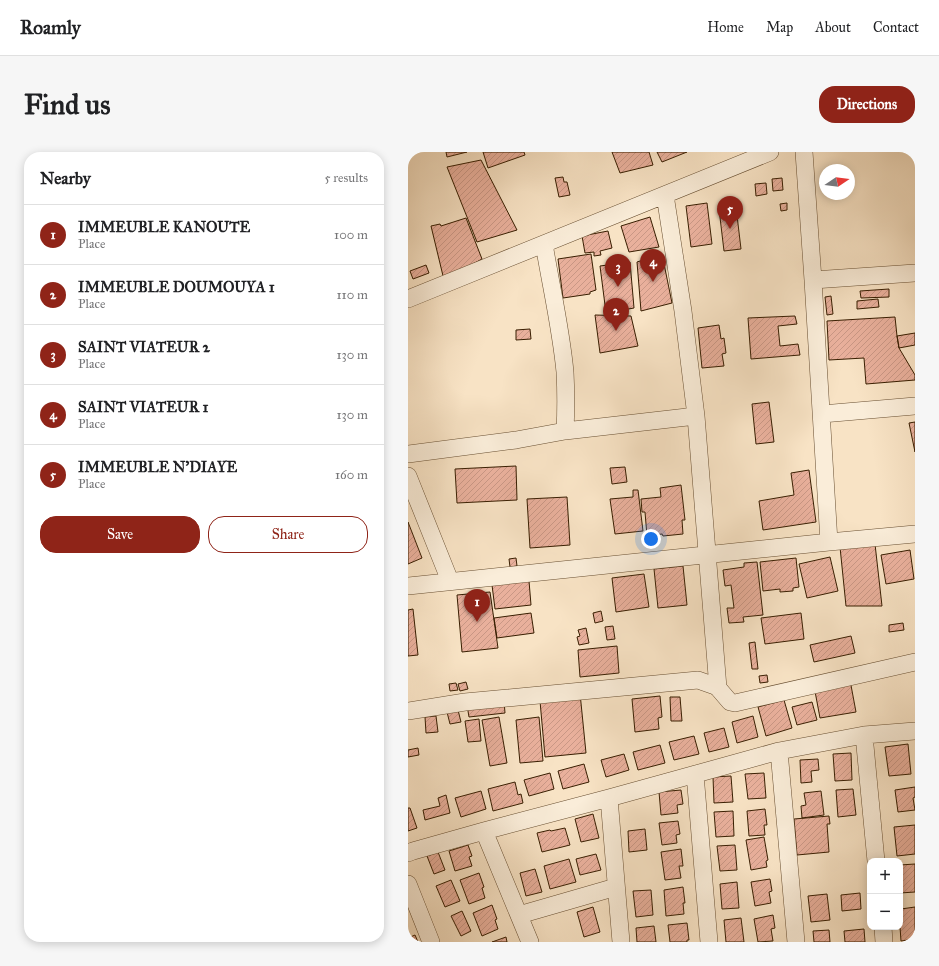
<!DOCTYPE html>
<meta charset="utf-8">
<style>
:root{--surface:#fff;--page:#f6f6f6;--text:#202124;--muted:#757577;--line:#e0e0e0;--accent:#8f2418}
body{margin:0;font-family:"IM FELL Great Primer",serif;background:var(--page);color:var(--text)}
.controls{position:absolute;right:12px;bottom:12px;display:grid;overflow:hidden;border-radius:8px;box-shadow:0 2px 10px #0003}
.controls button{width:36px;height:36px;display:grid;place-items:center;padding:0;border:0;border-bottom:1px solid var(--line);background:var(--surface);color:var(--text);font:20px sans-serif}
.compass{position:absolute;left:411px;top:12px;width:36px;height:36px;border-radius:50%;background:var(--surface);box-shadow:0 2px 10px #0003;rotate:77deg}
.you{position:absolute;left:243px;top:387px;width:14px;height:14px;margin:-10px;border:3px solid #fff;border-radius:50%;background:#1a73e8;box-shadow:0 0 0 6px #1a73e833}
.badge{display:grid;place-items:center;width:26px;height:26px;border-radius:50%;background:var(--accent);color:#fff;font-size:13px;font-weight:700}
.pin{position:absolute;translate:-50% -33px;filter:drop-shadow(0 1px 2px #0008)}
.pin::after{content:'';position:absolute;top:21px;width:14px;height:12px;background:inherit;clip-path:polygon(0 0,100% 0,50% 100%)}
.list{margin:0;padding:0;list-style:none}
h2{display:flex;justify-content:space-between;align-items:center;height:52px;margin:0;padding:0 16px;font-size:17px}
h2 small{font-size:13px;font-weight:400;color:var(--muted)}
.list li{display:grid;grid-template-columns:26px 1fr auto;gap:12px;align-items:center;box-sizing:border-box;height:60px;padding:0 16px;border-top:1px solid var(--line)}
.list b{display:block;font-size:15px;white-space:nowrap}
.list p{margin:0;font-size:13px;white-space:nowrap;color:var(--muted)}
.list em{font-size:13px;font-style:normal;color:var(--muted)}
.actions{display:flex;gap:8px;padding:12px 16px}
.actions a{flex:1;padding:9px 0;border:1px solid var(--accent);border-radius:16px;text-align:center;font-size:14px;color:var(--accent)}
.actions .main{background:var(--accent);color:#fff}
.map{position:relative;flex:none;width:507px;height:790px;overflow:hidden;border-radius:16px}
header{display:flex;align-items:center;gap:24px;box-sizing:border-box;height:56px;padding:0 20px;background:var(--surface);border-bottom:1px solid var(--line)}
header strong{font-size:19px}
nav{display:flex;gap:22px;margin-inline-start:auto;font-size:14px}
.intro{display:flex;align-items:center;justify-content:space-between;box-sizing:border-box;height:96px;padding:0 24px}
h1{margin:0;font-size:28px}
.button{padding:10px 18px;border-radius:16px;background:var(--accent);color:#fff;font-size:14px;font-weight:700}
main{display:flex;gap:24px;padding:0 24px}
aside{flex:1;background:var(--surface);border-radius:16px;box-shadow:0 2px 10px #0003}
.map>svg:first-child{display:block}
.building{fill:url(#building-hatch);stroke:#381e01}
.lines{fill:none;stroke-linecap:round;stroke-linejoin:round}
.minor-casing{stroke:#684f32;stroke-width:18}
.minor{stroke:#faedd9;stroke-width:17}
</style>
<header>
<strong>Roamly</strong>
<nav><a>Home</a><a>Map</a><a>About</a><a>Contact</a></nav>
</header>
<div class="intro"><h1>Find us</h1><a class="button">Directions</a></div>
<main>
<aside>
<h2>Nearby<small>5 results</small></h2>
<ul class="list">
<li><span class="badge">1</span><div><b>IMMEUBLE KANOUTE</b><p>Place</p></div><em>100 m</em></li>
<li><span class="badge">2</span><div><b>IMMEUBLE DOUMOUYA 1</b><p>Place</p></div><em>110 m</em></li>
<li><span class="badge">3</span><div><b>SAINT VIATEUR 2</b><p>Place</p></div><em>130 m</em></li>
<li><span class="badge">4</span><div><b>SAINT VIATEUR 1</b><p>Place</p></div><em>130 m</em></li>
<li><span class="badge">5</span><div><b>IMMEUBLE N'DIAYE</b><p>Place</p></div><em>160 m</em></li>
</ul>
<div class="actions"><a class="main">Save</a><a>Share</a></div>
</aside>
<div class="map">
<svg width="507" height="790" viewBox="0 0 507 790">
<defs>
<pattern id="building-hatch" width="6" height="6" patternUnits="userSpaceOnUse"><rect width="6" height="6" fill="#e9b09c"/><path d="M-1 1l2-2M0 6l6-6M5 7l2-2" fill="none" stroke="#c99785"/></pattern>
</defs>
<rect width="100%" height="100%" fill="#f8e3c5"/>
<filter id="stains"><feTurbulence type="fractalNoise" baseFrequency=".005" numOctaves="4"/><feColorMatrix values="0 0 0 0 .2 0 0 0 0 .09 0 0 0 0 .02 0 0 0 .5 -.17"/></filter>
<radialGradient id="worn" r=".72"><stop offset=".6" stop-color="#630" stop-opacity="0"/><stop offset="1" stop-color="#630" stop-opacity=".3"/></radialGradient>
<!-- building -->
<path class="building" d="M38 0H59L39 5Z
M75 0H116L117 3 80 16Z
M204 0H241L245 13 212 21Z
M249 0H279L254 10Z
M73 8 109 78 69 90 39 15Z
M155 25 156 30H159L162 43 151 45 147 26Z
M374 26 375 38 365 39 364 27Z
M358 31 359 42 348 44 347 32Z
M299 51 304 92 283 95 278 54Z
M379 51V58L373 59 372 52Z
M328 55 333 97 316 99 311 57Z
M242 65 251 95 221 100 213 74Z
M58 66 74 107 36 128 23 74 32 72 33 74Z
M200 79 204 96 192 99 193 103 186 104V100L177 101 174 84Z
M183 102 188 138 182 140V142L155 146 150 107Z
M254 102 264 151 233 159 229 110Z
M222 110 226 156 198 161 192 114Z
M18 113 21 121 5 127 2 119Z
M481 137V145L453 146 452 139Z
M423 144 425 162 419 163 417 145Z
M470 147 471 155 449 157V149Z
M187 163 223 164 230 194 192 201Z
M387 164 389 172 370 174 372 194 390 192 392 203 343 207 340 166Z
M487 165 489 184 491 196 507 223V228L458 232 456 206 421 208 419 169Z
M311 173 313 187 316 186 318 201 314 202 316 214 294 216 290 176Z
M122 177 123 187 108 188V178Z
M507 181V193L491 196 489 184Z
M361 250 366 290 348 292 344 252Z
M507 270V300L501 271Z
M108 314 109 348 49 351 47 317Z
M217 315 219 330 204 332 202 316Z
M401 318 408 370 355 378 351 349 386 343 383 321Z
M273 333 277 368H274L275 382 255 384 254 382 239 384 237 360H234L233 347 253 345 252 336Z
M225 338H230L235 379 207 382 202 347 225 345Z
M159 345 162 393 122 396 119 347Z
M0 370 14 406 0 412Z
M467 392 474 454H438L432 395Z
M502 398 506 427 478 432 473 403Z
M422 405 430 439 399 446 391 412Z
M108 406 109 414 102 415 101 407Z
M388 406 391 435 385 436V439L372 440V437L355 439 352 410Z
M349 410 355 463 335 465 336 470 321 471 319 456H326L323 433 317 434 315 418 336 415V411Z
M275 414 279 453 250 456 246 417Z
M236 422 241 455 208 460 204 426Z
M121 429 123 453 87 457 84 433Z
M82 440 90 496 54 500 49 443Z
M5 457 10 503 0 504V458Z
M193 459 195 469 187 471 185 461Z
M123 461 126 481 89 486 86 466Z
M393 461 396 487 357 492 353 466Z
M495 471 496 478 481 480V473Z
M205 474 207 487 199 488 197 475Z
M178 476 181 491 171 493 169 485 172 484 170 478Z
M443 484 447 501 406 510 402 493Z
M347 490 350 517H344L341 491Z
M209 494 211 521 172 525 170 498Z
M359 523 360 530 352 531 351 524Z
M442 528 448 560 412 566 406 534Z
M58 530 60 537 52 539 50 532Z
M48 531 50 538 42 539 41 532Z
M172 541 178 601 137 605 132 549Z
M252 544 254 565 250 566 251 577 227 580 224 547Z
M262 545H272L274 569H263Z
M376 548 384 576 358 584 350 555Z
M96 549 97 561 61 565 59 553Z
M404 550 409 568 389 573 384 555Z
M50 558 53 570 42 572 39 560Z
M28 564 30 580 18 581 17 565Z
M345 564 350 585 329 591 324 570Z
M91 565 99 611 82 614 74 568Z
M131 565 135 609 112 611 108 568Z
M71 567 73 589 60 590 57 569Z
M316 576 321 595 301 600 296 581Z
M286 584 291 602 266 608 261 590Z
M500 592 503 622 481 624 477 595Z
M252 593 257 611 230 618 225 600Z
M10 596 11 603 0 605V598Z
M443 601 444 628 427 629 425 602Z
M216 602 221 618 198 625 193 608Z
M410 607 411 618 403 619 404 630 393 631 392 608Z
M176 612 181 630 155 637 150 619Z
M142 621 146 637 121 644 116 628Z
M356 621 358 646 340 647 337 622Z
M323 624 325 650 306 651 305 625Z
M107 630 110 643 113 642 115 651 85 659 80 637Z
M507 635V645L505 646 507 658 490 660 487 638Z
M445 637 448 663 430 665 428 638Z
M273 638 275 652 269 653 270 661 253 663 251 640Z
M73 639 78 657 53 665 47 646Z
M413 639 416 663 394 666 393 654 398 653 396 641Z
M38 643 42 661 17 668 15 658 32 654 30 646Z
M0 656H2L9 676 0 679Z
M357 657 359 673H356L357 683 341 684 339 659Z
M325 659 326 684 308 685 306 660Z
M185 662 191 686 173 690 167 667Z
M421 664 422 672H419L421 700 389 703 386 667Z
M270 669 272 682 268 683 269 691 254 693 251 671Z
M507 673V702L489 704 486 675Z
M157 676 162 693 134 700 129 681 142 678 143 679Z
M237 677 239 698 221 700 220 679Z
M356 685 360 708 358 709 359 715 343 718 338 688Z
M60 693 64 704 61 705 64 714 47 719 41 699Z
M327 693 329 718 312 719 309 694Z
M273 697 275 714H271L273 726 257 728 253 700Z
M30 700 37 718 26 722 19 704Z
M188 702 193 718 172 723 168 707Z
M161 707 168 730 142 737 136 714Z
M507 712V740L492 741V713Z
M127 717 134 740 118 744 112 721Z
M71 721 76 735 74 736 77 746 61 752 52 728Z
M362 727 364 739 361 740 363 751 347 754 343 730Z
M43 728 52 749 37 755 28 734Z
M329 730 331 756 314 757 312 732Z
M275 735 277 751H275L276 762 258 764 256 738Z
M243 738 245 763 228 765 225 739Z
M452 741 453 757 434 759 433 743Z
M419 742 422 768 403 770 400 744Z
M84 753 89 767 87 768 90 777 74 784 65 761Z
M185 755 192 780 176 785 169 760Z
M507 755V787L493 789 492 775V771H494L493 757Z
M54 759 63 779 53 784 43 764Z
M365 763 367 776 363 777 365 789 350 790 346 767Z
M333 766 336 790H318L316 768Z
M279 771 281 788H279V790H262L260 773Z
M246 774 248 790H229L228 776Z
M456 777 457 790H437L436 779Z
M421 778 422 790H406L405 779Z
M7 783 10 790H0V786Z
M98 785 99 790H84Z"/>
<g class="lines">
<!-- minor casing -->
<g class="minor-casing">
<path id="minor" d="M396 0 405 128 421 390
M257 43 275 159 288 264 310 536
M136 92C143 134 153 177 157 220 158 239 158 259 157 279
M405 128 507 121
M0 147 362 0
M414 262 507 254
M0 302 108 288 157 279 288 264
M0 324 42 429
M0 434 421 390 507 382
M0 559 57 550 290 528 307 534 310 536 322 550 327 551 507 510
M456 583 468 709
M371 599 388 790
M287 622 301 790
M201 646 213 790
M76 679 122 790
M0 701 5 699 76 679 201 646 371 599 456 583 507 579
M0 732 23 790
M111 763 208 735
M475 775 476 790"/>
</g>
<!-- minor -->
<use href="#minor" class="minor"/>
</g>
<rect width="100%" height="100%" filter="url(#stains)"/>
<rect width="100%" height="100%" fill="url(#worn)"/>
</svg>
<div class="controls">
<button>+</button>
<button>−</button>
</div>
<svg class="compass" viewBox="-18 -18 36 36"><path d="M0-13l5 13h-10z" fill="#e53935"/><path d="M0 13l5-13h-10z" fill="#757577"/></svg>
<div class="you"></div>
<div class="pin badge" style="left:69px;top:470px">1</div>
<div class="pin badge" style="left:208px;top:179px">2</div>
<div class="pin badge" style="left:210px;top:135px">3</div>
<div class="pin badge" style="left:245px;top:130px">4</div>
<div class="pin badge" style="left:322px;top:77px">5</div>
</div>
</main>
